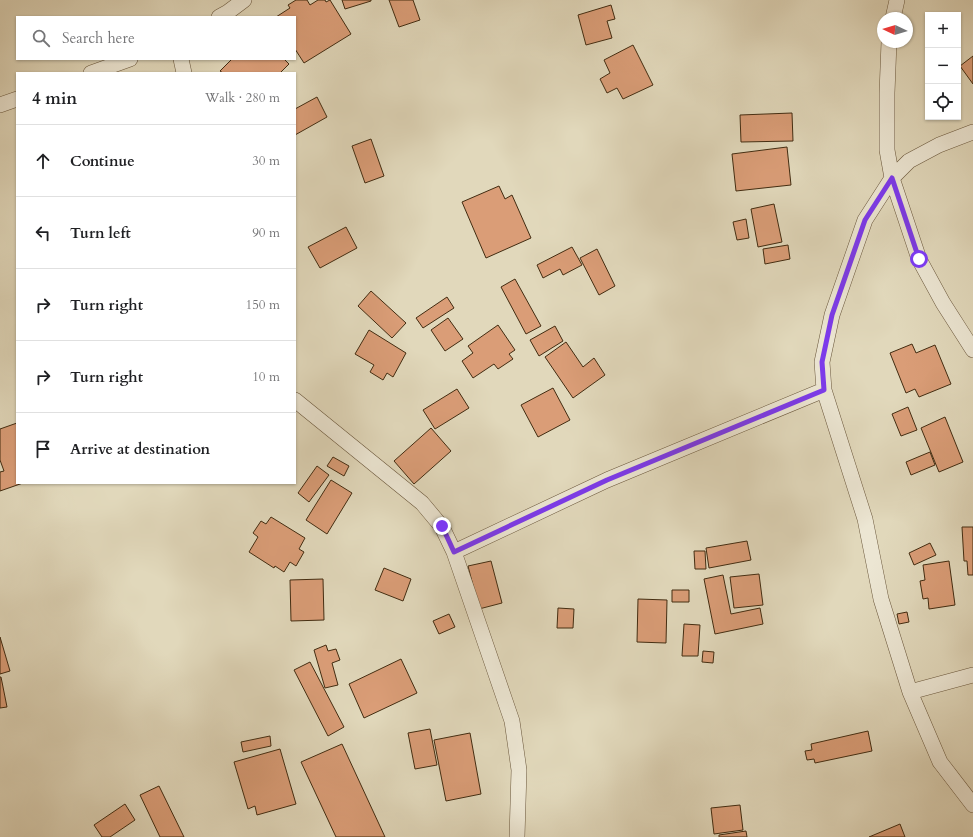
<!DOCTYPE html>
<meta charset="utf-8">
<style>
:root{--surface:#fff;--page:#f6f6f6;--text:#202124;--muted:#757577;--line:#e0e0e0}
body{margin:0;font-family:Cardo,serif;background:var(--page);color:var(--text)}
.controls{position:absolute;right:12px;top:12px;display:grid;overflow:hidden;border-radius:0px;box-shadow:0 1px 3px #0004}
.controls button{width:36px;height:36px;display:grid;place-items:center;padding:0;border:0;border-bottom:1px solid var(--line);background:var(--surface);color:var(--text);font:20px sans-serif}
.compass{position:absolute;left:877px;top:12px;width:36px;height:36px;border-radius:50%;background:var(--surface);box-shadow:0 1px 3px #0004;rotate:274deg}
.stop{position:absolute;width:12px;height:12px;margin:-9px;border:3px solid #7c3aed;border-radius:50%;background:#fff}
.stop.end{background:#7c3aed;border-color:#fff;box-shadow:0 1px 4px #0008}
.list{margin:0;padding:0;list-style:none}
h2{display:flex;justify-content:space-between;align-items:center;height:52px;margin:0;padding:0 16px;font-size:17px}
h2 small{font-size:13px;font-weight:400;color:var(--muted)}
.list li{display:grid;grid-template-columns:26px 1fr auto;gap:12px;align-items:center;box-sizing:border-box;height:72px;padding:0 16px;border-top:1px solid var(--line)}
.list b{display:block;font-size:15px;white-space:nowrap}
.list em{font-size:13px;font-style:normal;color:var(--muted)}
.icon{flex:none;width:22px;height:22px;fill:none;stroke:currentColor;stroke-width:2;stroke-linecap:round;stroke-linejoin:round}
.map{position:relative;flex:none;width:973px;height:837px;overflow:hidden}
.search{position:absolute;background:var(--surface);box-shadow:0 1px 3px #0004;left:16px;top:16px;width:280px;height:44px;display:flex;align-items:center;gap:10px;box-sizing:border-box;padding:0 14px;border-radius:0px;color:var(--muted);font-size:15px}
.panel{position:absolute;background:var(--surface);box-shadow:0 1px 3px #0004;left:16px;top:72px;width:280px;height:412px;border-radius:0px}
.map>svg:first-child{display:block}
.building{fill:#da9d77;stroke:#422c11}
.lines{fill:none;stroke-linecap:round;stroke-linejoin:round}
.street-casing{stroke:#6a573c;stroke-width:16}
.street{stroke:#ece6d3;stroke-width:15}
.route{stroke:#7c3aed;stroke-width:5}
</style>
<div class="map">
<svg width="973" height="837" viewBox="0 0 973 837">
<rect width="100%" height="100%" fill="#e1d8bb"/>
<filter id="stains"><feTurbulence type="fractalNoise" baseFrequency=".005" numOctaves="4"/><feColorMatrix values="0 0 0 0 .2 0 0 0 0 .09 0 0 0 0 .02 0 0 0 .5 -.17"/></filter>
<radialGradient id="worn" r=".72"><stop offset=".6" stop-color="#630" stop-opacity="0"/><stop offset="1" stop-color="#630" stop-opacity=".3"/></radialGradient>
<!-- building -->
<path class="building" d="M296 0H307L310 5 318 0H325L326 2 330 0 351 34 304 63 295 49V17H276L290 8 288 5Z
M342 0H371V1L345 9Z
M389 0H413L420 20 399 27Z
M611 5 615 19 607 21 612 38 586 45 578 15Z
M633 45 653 85 623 99 617 88 607 93 600 79 610 73 604 60Z
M973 56V84L960 66Z
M232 59H284L289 64 280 73H223L220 71Z
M317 97 327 117 295 135V109Z
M792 113 793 141 741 142 740 115Z
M371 139 384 176 365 183 352 146Z
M787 147 791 185 736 191 732 154Z
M499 186 505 199 512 195 531 238 486 258 462 202Z
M774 204 782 242 758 247 751 209Z
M746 219 749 238 737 240 733 222Z
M346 227 357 248 320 268 308 247Z
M788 245 790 259 765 264 763 249Z
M572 247 582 265 563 275 560 269 543 278 537 265Z
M597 249 615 286 599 295 580 258Z
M515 279 541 326 526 334 501 287Z
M371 291 406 323 392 338 358 306Z
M447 297 454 308 423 328 416 318Z
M448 318 463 339 445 351 431 330Z
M498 325 515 350 509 354 513 359 498 369 494 364 473 378 462 361 473 353 468 346Z
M555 326 563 341 539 356 530 340Z
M369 330 406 353 393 377 387 373 383 380 370 372 374 365 355 354Z
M566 342 583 367 594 358 605 375 573 398 545 357Z
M912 344 916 353 935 345 951 384 919 397 915 389 906 393 890 353Z
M553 388 570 420 538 437 521 405Z
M457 389 469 408 435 429 423 410Z
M908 407 917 430 901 436 892 414Z
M945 417 963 462 939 472 921 428Z
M17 423V483H23L0 491V472L4 471 0 460V429Z
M431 428 451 451 414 484 394 461Z
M930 452 935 465 911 475 906 462Z
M333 457 349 466 344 476 327 466Z
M317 466 329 475 309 502 298 493Z
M331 480 352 493 327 534 306 520Z
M271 517 305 538 299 549 304 552 296 566 290 562 284 572 275 566 274 568 249 552 258 537 253 533 261 521 266 524Z
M962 527H973V575H968L967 561H964Z
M747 541 751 560 709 568 706 548Z
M930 543 936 555 914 565 909 553Z
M694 551H705L706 569H695Z
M491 561 502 603 479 609 468 566Z
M949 561 955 605 929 609 928 598 923 599 920 581 925 580 923 565Z
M384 568 411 579 403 601 375 590Z
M759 574 763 605 734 608 730 577Z
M723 575 731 614 760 608 763 624 715 634 704 579Z
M323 579 324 620 291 621 290 580Z
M672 590H689V602H672Z
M638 599 667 600 666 643 637 642Z
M558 608 574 609 573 628H557Z
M907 612 909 622 899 624 897 614Z
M449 614 455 627 439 634 433 621Z
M684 624 700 625 698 656H682Z
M0 637 10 671 0 674Z
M326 645 328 651 336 649 340 660 332 663 338 685 325 688 314 650Z
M703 651 714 652 713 663 702 662Z
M401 659 417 693 364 718 349 684Z
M310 662 344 727 328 736 294 670Z
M0 677H1L7 707 0 708Z
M430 729 437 765 415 769 408 733Z
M868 731 872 751 815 763 814 759 807 760 805 751 812 750 811 744Z
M470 733 481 794 446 801 434 740Z
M270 736 271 746 243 752 241 742Z
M342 744 385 837H336L301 762Z
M280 749 296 804 257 815 255 806 248 809 234 762Z
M159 786 184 837H160L140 795Z
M125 804 135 820 110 837H102L94 825Z
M740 805 743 830 714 834 711 808Z
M900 824 905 837H869Z
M746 831 747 837H719V835Z"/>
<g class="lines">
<!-- street casing -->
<g class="street-casing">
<path id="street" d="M219 17 228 12 244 0
M893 18 897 0
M889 42 887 93V150L892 178 919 259 943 303 973 350
M181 59 184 73
M91 73 130 59
M0 105 17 99
M973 132 939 145 909 161 892 178 865 220 832 315 822 362 824 390 865 519 881 599 910 692 940 762 973 805
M295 400 422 503 442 527 454 552 512 721 519 770 517 837
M454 552 607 480 824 390
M910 692 973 675"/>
</g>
<!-- street -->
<use href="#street" class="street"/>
</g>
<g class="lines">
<!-- route -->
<path class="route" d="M442 526 454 552 607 480 824 390 822 362 832 315 865 220 892 178 919 259"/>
</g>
<rect width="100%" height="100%" filter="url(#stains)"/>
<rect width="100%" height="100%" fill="url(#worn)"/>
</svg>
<div class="controls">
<button>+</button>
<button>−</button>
<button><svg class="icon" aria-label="locate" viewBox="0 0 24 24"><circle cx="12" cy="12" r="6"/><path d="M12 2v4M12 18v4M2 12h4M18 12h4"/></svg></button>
</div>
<svg class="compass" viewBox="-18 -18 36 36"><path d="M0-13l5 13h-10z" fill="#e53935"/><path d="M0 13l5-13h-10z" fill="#757577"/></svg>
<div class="stop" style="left:919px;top:259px"></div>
<div class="stop end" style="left:442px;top:526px"></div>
<div class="search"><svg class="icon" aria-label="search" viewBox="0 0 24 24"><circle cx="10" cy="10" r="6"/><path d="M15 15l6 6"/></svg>Search here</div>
<section class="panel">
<h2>4 min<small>Walk · 280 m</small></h2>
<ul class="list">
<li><svg class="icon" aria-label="ahead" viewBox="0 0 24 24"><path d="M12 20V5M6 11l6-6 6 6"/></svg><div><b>Continue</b></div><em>30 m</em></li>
<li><svg class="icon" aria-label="left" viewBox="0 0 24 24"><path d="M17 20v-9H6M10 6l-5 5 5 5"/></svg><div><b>Turn left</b></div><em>90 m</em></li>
<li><svg class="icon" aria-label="right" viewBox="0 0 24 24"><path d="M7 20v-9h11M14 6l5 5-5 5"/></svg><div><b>Turn right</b></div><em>150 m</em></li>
<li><svg class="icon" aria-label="right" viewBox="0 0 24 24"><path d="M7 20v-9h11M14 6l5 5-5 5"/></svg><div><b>Turn right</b></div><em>10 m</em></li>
<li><svg class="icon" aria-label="arrive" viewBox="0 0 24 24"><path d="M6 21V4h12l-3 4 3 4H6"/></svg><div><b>Arrive at destination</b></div></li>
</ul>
</section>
</div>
